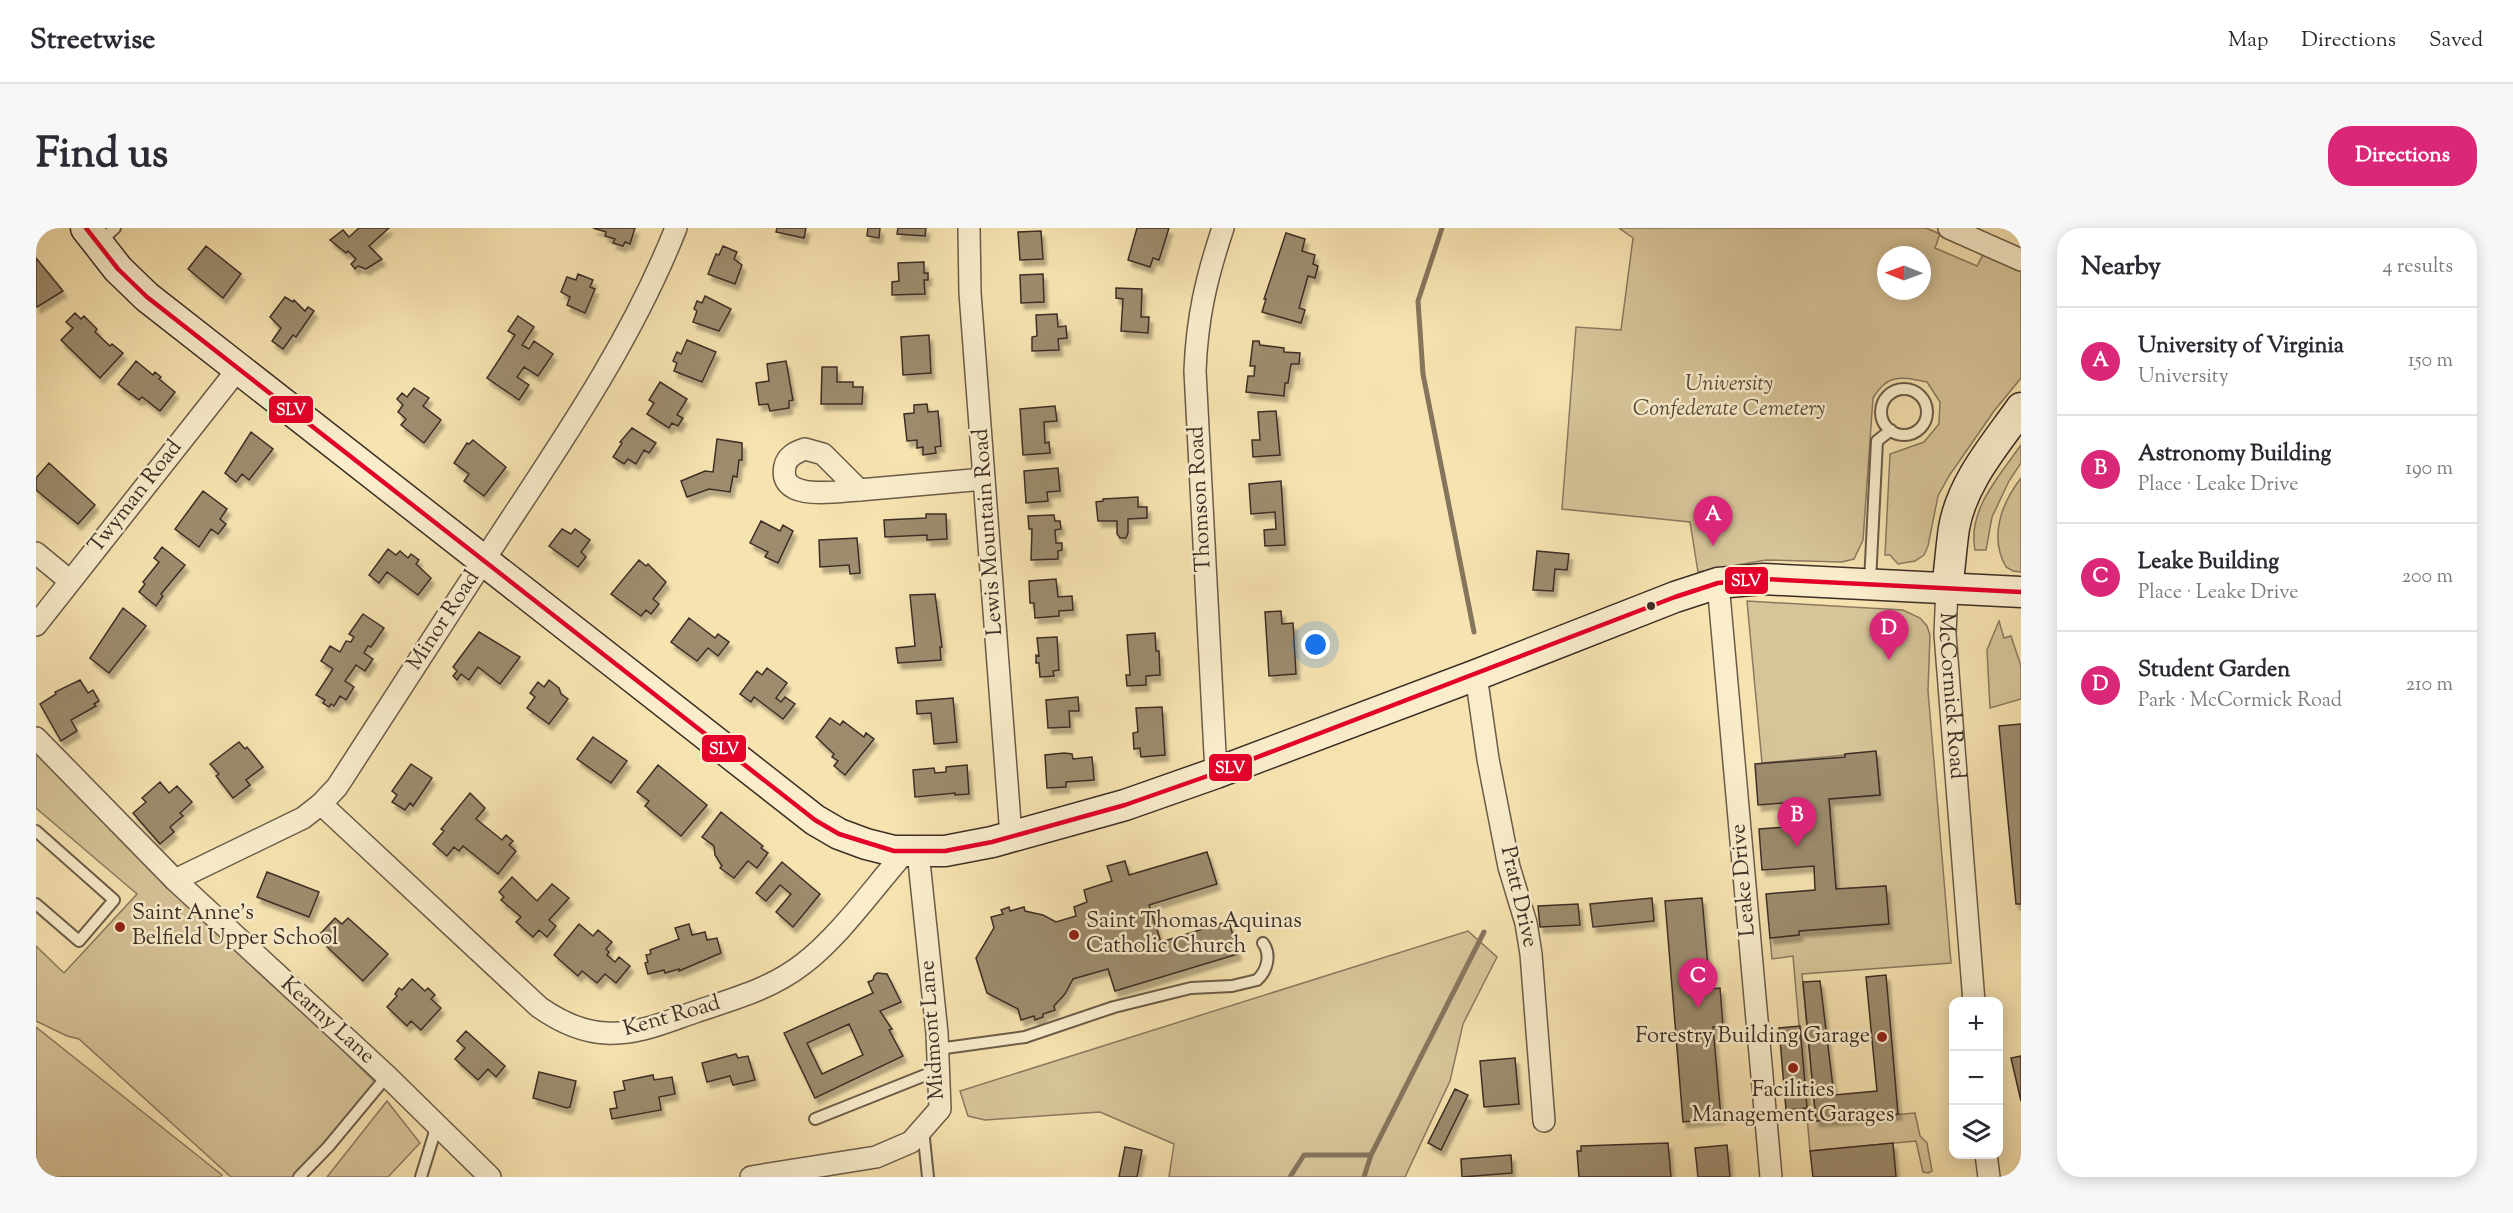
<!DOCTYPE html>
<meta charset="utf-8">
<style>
:root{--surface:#fff;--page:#f7f7f7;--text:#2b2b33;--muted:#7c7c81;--line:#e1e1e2;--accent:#db2777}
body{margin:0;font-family:"Sorts Mill Goudy",serif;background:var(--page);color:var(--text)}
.controls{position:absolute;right:18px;bottom:18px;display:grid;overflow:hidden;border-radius:12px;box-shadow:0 3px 15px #0003}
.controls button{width:54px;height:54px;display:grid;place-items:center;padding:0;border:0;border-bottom:2px solid var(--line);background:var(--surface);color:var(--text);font:30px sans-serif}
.compass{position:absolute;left:1841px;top:18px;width:54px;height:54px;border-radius:50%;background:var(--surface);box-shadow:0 3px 15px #0003;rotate:271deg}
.you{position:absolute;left:1280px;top:417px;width:21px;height:21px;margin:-15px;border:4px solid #fff;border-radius:50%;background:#1a73e8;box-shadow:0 0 0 9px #1a73e833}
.badge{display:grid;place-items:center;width:39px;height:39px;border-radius:50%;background:var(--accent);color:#fff;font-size:20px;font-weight:700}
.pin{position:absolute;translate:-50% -50px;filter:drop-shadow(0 2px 3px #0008)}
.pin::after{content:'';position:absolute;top:32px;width:21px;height:18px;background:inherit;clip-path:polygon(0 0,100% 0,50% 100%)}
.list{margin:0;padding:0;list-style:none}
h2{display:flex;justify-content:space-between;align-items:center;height:78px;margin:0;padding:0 24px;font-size:26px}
h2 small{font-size:20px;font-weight:400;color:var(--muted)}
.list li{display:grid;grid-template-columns:39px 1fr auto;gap:18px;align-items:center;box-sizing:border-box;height:108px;padding:0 24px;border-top:2px solid var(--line)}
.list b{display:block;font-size:22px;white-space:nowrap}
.list p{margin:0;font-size:20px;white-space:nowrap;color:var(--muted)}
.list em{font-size:20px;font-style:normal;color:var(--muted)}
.icon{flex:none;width:33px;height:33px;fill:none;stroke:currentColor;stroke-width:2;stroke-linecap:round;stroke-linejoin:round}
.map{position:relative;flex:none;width:1985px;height:949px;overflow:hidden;border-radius:24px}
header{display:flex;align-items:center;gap:36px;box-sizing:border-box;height:84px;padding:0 30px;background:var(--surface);border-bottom:2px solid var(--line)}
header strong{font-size:28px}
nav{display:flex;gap:33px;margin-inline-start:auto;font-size:21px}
.intro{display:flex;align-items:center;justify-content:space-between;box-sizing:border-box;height:144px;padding:0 36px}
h1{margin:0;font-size:42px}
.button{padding:15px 27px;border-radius:24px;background:var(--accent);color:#fff;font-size:21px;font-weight:700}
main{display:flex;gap:36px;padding:0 36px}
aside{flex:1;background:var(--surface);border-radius:24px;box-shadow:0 3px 15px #0003}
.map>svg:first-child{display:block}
.green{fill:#d7c499;stroke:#8a7960;stroke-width:1.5;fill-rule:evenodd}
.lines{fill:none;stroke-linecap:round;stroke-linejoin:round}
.stream{stroke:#86755d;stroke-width:5}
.building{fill:#9d8c6e;stroke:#3d2e26;stroke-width:1.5;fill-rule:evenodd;filter:url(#shadow)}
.lane-casing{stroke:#6b5b48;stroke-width:14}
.street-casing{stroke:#6b5b48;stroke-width:24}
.secondary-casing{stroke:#3d2e26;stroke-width:33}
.lane{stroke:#f9edcc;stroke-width:10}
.street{stroke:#f9edcc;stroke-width:21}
.secondary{stroke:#f9edcc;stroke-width:30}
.bus-1-casing{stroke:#f9edcc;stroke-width:9}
.bus-1{stroke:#e4002b;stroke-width:4.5}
.bus-dot{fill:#3d2e26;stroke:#f9edcc;stroke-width:2}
.poi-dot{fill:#8f2418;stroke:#f9edcc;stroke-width:2}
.labels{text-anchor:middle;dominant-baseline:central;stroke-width:5;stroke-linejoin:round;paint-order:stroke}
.park-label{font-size:22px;font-style:italic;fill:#5c4c3d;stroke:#f9edcc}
.street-label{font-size:22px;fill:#3d2e26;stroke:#f9edcc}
.poi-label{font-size:22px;fill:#3d2e26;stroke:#f9edcc;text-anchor:start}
.line-badge{stroke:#f9edcc;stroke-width:2}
.badge-label{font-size:16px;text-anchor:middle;font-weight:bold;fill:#fff}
</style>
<header>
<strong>Streetwise</strong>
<nav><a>Map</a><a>Directions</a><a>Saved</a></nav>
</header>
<div class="intro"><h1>Find us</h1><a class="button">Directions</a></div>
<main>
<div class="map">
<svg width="1985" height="949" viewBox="0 0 1985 949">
<defs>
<filter id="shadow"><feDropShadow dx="3.5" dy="6" stdDeviation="1.5" flood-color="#0004"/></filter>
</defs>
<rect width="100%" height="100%" fill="#f6e3b0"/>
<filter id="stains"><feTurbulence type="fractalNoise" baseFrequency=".00333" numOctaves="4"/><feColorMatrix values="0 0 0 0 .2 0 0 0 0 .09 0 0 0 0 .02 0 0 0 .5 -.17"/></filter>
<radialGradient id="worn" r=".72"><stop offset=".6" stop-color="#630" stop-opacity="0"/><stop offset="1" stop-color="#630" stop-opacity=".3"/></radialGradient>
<!-- green -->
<path class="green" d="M1583 0H1890L1904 6 1899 20 1941 38 1948 25 1985 42V150L1958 183 1913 248 1902 268 1892 318 1888 327 1879 333 1862 336 1854 327H1849L1854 226 1888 214 1903 196 1904 174 1891 154C1865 149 1852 145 1837 170L1827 312 1818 331 1806 334 1730 332 1662 344 1654 294 1526 281 1540 99 1585 102 1597 10ZM1850 27H1886V63H1850Z
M1985 217V235L1973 253 1956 289 1950 322H1939C1931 282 1964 247 1985 217Z
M1985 250V344L1977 343 1970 339C1953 309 1965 276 1985 250Z
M1711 373 1867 382 1884 390 1891 398 1894 407 1892 463 1915 735 1766 746 1780 893 1879 885 1884 908 1891 915 1896 943 1892 945 1887 944 1880 913 1774 923 1757 728 1736 731 1734 710 1763 707V703L1852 696 1849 658 1800 661 1793 571 1844 567 1840 524 1726 535Z
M1963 393 1968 410 1975 408 1985 438V471L1954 480 1951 422Z
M0 518 341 856 257 949H195L43 811 31 808 0 793V718L28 745 101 666 0 580Z
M1432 703 1461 729 1427 796 1414 853 1369 949H1133L1138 916 1064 884 949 892 932 888 924 863Z
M0 799 186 947 184 949H0Z
M351 873 384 915 352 949H291Z"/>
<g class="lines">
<!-- stream -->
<path class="stream" d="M1406 0 1382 73 1387 146 1438 404
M1254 949 1268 927H1335
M1328 949 1335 927 1448 704"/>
</g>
<!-- building -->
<path class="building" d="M323 0H353L333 18 346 31 330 41 322 38 319 41 315 36 320 31 312 23 310 25 294 12 307 2 313 9Z
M557 0H599L594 16 589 14 587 18 577 15 579 11 569 8 570 4Z
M741 0H770L768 10 740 4Z
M832 0H844L843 10 831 8Z
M862 0H890L889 8 861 6Z
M1101 0H1133L1123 32 1117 30 1114 39 1092 32Z
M1005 3 1007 31 984 32 982 4Z
M1250 5 1269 11 1266 23 1279 27 1277 36 1282 38 1279 50 1272 48 1263 80 1269 82 1265 95 1226 84 1230 71H1228Z
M170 18 205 46 187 70 152 41Z
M687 18 701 24 698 31 706 37 699 56 672 46 680 26 683 27Z
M0 30 27 63 1 79 0 78Z
M888 34V45H892V52H888L889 66 856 67V54L863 53 862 35Z
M542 46 557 52 554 59 559 61 549 85 531 77 534 69 525 64 531 49 540 52Z
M1007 46 1008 74 985 75 984 47Z
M1080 60 1106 61 1105 89H1113L1112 105 1085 103 1087 71 1080 70Z
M669 68 695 81 683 103 657 94 661 83 658 81 661 73 666 75Z
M249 69 257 74 258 72 269 83 272 79 278 83 260 109 257 107 247 121 236 113 245 100 234 89Z
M39 85 45 91 48 88 61 101 59 104 74 118 76 116 87 125 64 150 25 112 37 100 30 94Z
M1021 86 1022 99 1030 98 1031 110 1022 111 1023 122 996 123V109L1001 108 1000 87Z
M482 88 498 99 486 117 493 121 498 113 517 126 502 148 488 139 481 149 493 157 483 172 451 150 479 107 472 103Z
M893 107 895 145 867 147 865 109Z
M651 112 680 124 666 154 638 143 641 135 637 133 641 124 645 126Z
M1217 113H1223L1224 117 1248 120V124L1264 125 1263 136H1255L1252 155H1249L1248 168 1210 164 1212 148H1218L1219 138H1214Z
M100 133 117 147 119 144 125 149 123 151 139 164 124 183 106 169 103 172 82 156Z
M750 133 757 172 753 173V180L734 183 732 176 723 177 720 155 733 153 731 136Z
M786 139H801V154H817V159H827L826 176H785Z
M624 154 651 171 641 187 647 190 642 198 636 195 633 200 611 186 618 175 613 172Z
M378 160 393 170 387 178 405 192 388 215 365 197 370 191 362 184 367 177 361 171 366 165 371 169Z
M891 176 892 184 902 183 905 218 899 219 900 225 887 227V219L881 220V212L871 213 868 186 878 185V177Z
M1019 178 1021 193 1008 194 1009 215 1013 214 1014 225 987 227 984 181Z
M1240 183 1244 227 1217 229 1216 212H1224L1222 184Z
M596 200 620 215 613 225 608 222 600 236 592 231 588 236 577 229 586 215 584 214Z
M215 204 237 221 213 252 206 246 200 254 189 245Z
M681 211 706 215V232H703L701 249 697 248 694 264 673 261 651 269 645 253 669 243 677 244Z
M437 212 470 239 448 268 428 253 433 246 418 235 431 215 433 216Z
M13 235 59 277 42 296 0 262V250Z
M1022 240 1024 263 1011 264 1012 273 990 275 988 243Z
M1245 253 1249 317 1229 318 1228 302 1240 301 1239 284 1215 286 1213 256Z
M167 263 191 281 184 291 190 296 182 306 175 301 163 319 139 301Z
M1102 269V279H1111V290L1092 291V305L1090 310H1084L1081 306V293H1062L1060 274 1067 273V271Z
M890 286H910L911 311 891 312V307L849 309 848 292 890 290Z
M1018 287 1019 293H1024L1025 301 1019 302 1020 315H1026V322L1022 323V331L995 332 996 301H993L992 288Z
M725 293 744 303 747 297 757 303 742 335 729 329 732 324 714 315Z
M526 301 535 306 539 301 554 312 545 324 550 329 542 339 513 318Z
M821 310 824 345 814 346 813 337 784 339 783 312Z
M126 319 149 337 125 366 127 368 120 378 103 364 109 356 107 354 123 334 118 330Z
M352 321 360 327 364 323 372 330 375 326 383 332 380 336 395 350 382 367 351 344 343 355 333 347Z
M1501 323 1533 326 1531 342 1519 341 1517 363 1497 362Z
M603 332 610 338 612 336 630 354 617 371 623 376 615 386 610 382 605 388 575 366Z
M1020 351 1022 369 1036 368 1037 382 1023 383V388L999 390 998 375H994L993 353Z
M899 366 906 419H904L905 432 862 435 860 420 879 418 874 367Z
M87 380 110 398 73 445 54 430Z
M1245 383 1246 396 1257 395 1260 446 1233 448 1229 384Z
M327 386 348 400 335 419 332 418 328 425 337 431 329 443 320 437 309 453 318 459 310 472 304 468 298 478 295 476 293 479 287 475 289 472 280 467 297 441 285 433 294 418 304 424 310 413 315 414 318 409 313 406Z
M653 390 679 410 682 406 693 414 682 428 672 420 661 433 635 414Z
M443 404 484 429 464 456 442 439 433 452 425 446 421 452 417 448 421 443 417 439Z
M1119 405 1120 423H1123L1124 447 1110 448V457L1091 458 1090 447H1094L1091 407Z
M1021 409 1023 442 1017 443 1018 448 1004 449 1003 435H1000V427L1003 428 1001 410Z
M731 440 751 455 740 470 745 474 749 469 759 476 747 491 718 469 715 474 704 466 721 443 726 447Z
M44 452 52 465 57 462 63 473 58 476 60 478 35 492 41 503 25 513 4 476 20 466 19 464Z
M513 452 523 460 525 466 532 471 513 496 491 480 499 469 494 465 502 454 508 459Z
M1042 469 1043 483H1033L1034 499 1012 500 1010 472Z
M917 470 921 514 898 516 895 485 881 486 880 473Z
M1126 479 1129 527 1105 529 1104 520 1098 521 1097 505 1102 504 1100 480Z
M794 490 804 497 807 493 828 509 830 505 838 511 809 547 798 538 802 533 796 529 798 526 780 509Z
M1985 496V676H1980L1963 498Z
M557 509 591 533 575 555 541 531Z
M203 514 209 521 211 519 227 539 210 552 214 557 197 570 180 548 183 546 174 536Z
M1840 523 1844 567 1793 571 1800 661 1850 658 1853 696 1763 703V707L1734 710 1730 666 1779 662 1778 638 1726 642 1723 601 1763 598 1761 574 1722 577 1719 536 1809 529V526Z
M1028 525 1036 526 1037 531 1056 529 1058 552 1030 554V559L1011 560 1009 527Z
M375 536 396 550 377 578 374 575 369 582 356 574 361 567 356 563Z
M622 537 671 577 645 608 609 578 613 573 601 564Z
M931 537 933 566 919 567V565L879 569 877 542 898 540 899 545 910 544V539Z
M124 554 133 565 141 558 156 574 144 585 147 588 134 599 138 604 124 616 97 585 110 574 106 570Z
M434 565 449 580 440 591 466 612 470 607 477 613 473 617 480 623 462 646 427 618 423 623 418 619 411 628 397 616 408 603 405 601Z
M685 584 727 618 725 620 732 625 721 640 712 633 698 650 684 640 686 638 679 627 678 618 666 609Z
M1171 624 1181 656 1113 677 1125 714 1193 693 1202 726 1079 763 1072 741 1037 751 1029 766 1018 778 1019 782 1007 786V789L999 792 998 788 985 792 982 781 951 765 940 730 958 700 955 689 967 686 965 682 973 679 974 683 988 679 989 683 1007 687 1020 694 1040 688 1038 679 1051 674 1048 662 1076 653 1071 638 1089 633 1093 647Z
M746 634 784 666 757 699 740 684 755 666 744 657 730 673 720 665Z
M231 644 283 664 273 689 221 669Z
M476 649 501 673 516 656 533 670 513 692 520 698 511 709 503 702 497 709 480 694 485 689 465 672 468 669 463 664Z
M1616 670 1618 693 1557 699 1554 676Z
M1666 670 1674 761 1684 760 1687 798 1677 799 1685 890 1647 894 1629 673Z
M1542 676 1544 697 1504 699 1502 678Z
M299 690 306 696 312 690 352 726 327 753 288 716 292 711 285 705Z
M543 696 557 708 562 702 576 714 570 721 573 724 571 727 579 734 583 729 594 738 580 755 569 746 561 755 546 743 542 748 518 727Z
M653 696 656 707 669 704 671 712 681 710 685 725 643 743V741L629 745 628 742 612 746 609 735 612 734 610 727 615 726 614 722 643 711 639 700Z
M841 745 851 746 865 774 844 783 856 801 853 802 867 828 779 870 748 805 837 765 832 754 837 752 838 748ZM813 796 827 827 786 846 771 815Z
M1850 747 1862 886 1780 893 1767 754 1784 753 1798 867 1841 863 1830 749Z
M376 751 389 763 392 760 399 767 395 771 405 780 385 802 375 793 371 798 351 779 361 768 359 766 363 760 366 762Z
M1764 798 1771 880 1750 882 1743 800Z
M430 803 469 838 460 849 452 841 442 852 419 831 429 820 421 813Z
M700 826 702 830 712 828 719 852 697 857 694 848 671 854 666 835Z
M1985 828V873L1975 830Z
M1479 830 1483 876 1448 879 1444 833Z
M503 844 540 853 534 879 531 880 497 870Z
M617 847 618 852 636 849 639 866 623 869 625 882 576 891 574 881 581 880 578 864 589 862 587 853Z
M1419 861 1432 867 1405 922 1392 915Z
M1632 915 1635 949H1543L1541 923H1545V918Z
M1857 915 1860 949H1777L1774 923Z
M1691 917 1694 949H1662L1659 920Z
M1089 919 1106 922 1101 949H1083Z
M1475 927 1476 945 1426 949 1425 931Z"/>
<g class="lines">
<!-- lane casing -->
<g class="lane-casing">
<path id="lane" d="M64 14 79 0
M1845 184a23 23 0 1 1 46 0a23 23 0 1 1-46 0Z
M1834 354 1841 213 1855 202
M0 603 78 672 43 713 0 676
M902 821 989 809 1078 779 1155 760 1196 758 1221 752C1232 742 1235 726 1227 715
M779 891 902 842
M887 901 892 949
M263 949 292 919 351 848
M385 949 401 897"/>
</g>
<!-- street casing -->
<g class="street-casing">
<g id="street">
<path d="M933 0 934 65 975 608"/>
<path d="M1913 0 1985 32"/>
<path d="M769 221 787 226 823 262C803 263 741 275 749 238 751 228 760 224 769 221Z"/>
<path d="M823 262 948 251"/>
<path d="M0 325 34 353"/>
<path d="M1682 355 1735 949"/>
<path id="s1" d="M1911 360 1909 406 1938 774"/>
<path d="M0 397 202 141"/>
<path d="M1440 447 1452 531 1473 639 1490 695 1495 726 1508 893"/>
<path d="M0 510 139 652 351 848 454 949"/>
<path d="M1180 545 1159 143C1161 90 1170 51 1187 0"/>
<path d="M285 576 503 779C523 793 545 804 570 805 601 807 630 794 659 784 697 771 735 761 767 736 804 708 838 659 869 624"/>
<path d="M139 652 267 590 285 576 301 559C356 474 411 388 467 303 531 206 597 109 640 0"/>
<path d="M1950 926 1953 949"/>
<path d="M715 949 840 929 875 914 904 881 901 805 882 624"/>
</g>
</g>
<!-- secondary casing -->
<g class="secondary-casing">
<path id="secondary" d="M50 0 82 41 111 69 779 592 803 606 830 616 858 623H909L956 614 1089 577 1180 545 1440 447 1639 369 1682 355 1727 351 1985 364
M1911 360C1914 340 1915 320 1918 300 1926 254 1959 217 1985 180"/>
</g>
<!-- lane -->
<use href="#lane" class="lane"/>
<!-- street -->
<use href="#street" class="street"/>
<!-- secondary -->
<use href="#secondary" class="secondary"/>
<!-- bus-1 casing -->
<g class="bus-1-casing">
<path id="bus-1" d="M50 0 82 41 111 69 779 592 803 606 858 623H909L956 614 1089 577 1180 545 1639 369 1682 355 1727 351 1985 364"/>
</g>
<!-- bus-1 -->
<use href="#bus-1" class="bus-1"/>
</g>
<!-- markers -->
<circle class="bus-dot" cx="1615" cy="378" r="5"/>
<g class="poi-dot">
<circle cx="84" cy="699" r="6"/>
<circle cx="1038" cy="707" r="6"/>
<circle cx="1846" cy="809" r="6"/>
<circle cx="1757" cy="840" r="6"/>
</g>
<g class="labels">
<!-- park labels -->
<g class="park-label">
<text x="1693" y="157">University<tspan x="1693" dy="25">Confederate Cemetery</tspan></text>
</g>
<!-- street labels -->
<g class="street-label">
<text transform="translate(100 269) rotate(-52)">Twyman Road</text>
<text transform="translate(1165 271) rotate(-93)">Thomson Road</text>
<text transform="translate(953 304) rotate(-94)">Lewis Mountain Road</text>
<text transform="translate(408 393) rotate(-57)">Minor Road</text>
<text stroke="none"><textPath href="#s1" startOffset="108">McCormick Road</textPath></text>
<text transform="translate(1708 652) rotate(-95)">Leake Drive</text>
<text transform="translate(1482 669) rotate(77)">Pratt Drive</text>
<text transform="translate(636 789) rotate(-16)">Kent Road</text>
<text transform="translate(291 793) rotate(42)">Kearny Lane</text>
<text transform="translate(897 802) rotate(-94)">Midmont Lane</text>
</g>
<!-- poi labels -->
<g class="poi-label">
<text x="96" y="686">Saint Anne's<tspan x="96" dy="25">Belfield Upper School</tspan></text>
<text x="1050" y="694">Saint Thomas Aquinas<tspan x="1050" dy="25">Catholic Church</tspan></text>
<text x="1834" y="809" text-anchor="end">Forestry Building Garage</text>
<text x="1757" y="863" text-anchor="middle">Facilities<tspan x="1757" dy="25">Management Garages</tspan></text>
</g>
</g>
<g class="line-badge">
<rect x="232" y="167" width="46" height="29" rx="6" fill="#e4002b"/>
<rect x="1688" y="338" width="45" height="29" rx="6" fill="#e4002b"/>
<rect x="665" y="506" width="46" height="29" rx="6" fill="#e4002b"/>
<rect x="1172" y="525" width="45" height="29" rx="6" fill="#e4002b"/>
</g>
<g class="badge-label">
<text x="255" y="187">SLV</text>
<text x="1710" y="358">SLV</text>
<text x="688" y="526">SLV</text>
<text x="1194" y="545">SLV</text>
</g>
<rect width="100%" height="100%" filter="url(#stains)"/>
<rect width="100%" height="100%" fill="url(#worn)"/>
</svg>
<div class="controls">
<button>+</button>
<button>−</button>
<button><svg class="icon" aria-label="layers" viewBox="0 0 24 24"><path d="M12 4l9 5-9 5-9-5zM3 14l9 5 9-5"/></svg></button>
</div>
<svg class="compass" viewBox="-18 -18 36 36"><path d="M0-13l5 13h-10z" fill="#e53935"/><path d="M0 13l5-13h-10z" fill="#7c7c81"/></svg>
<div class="you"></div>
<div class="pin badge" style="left:1677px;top:318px">A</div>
<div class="pin badge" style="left:1761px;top:619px">B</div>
<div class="pin badge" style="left:1662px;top:780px">C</div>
<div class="pin badge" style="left:1853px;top:432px">D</div>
</div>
<aside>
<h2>Nearby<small>4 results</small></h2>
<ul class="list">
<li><span class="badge">A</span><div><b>University of Virginia</b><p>University</p></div><em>150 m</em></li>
<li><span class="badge">B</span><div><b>Astronomy Building</b><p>Place · Leake Drive</p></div><em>190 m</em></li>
<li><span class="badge">C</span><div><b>Leake Building</b><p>Place · Leake Drive</p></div><em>200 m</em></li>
<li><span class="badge">D</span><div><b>Student Garden</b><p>Park · McCormick Road</p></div><em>210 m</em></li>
</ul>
</aside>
</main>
